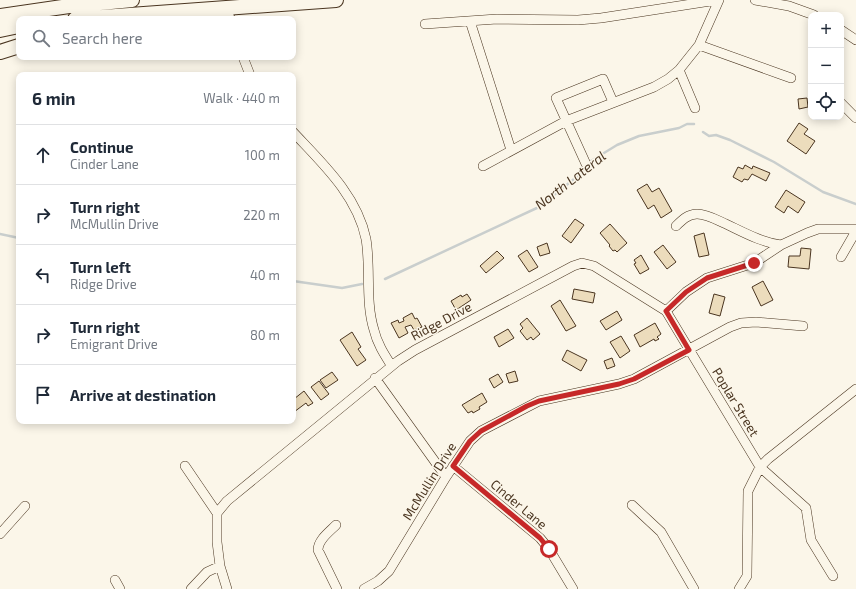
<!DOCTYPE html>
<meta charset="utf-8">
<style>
:root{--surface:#fff;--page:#f6f6f7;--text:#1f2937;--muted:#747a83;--line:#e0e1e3}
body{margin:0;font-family:"Exo 2",sans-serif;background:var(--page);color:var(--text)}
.controls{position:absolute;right:12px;top:12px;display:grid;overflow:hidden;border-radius:8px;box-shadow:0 2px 10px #0003}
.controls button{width:36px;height:36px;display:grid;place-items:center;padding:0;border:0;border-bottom:1px solid var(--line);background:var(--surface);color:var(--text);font:20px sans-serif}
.stop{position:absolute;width:12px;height:12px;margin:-9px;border:3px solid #c62828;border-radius:50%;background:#fff}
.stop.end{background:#c62828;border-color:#fff;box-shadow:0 1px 4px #0008}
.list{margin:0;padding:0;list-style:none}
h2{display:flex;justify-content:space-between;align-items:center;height:52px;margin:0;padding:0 16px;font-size:17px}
h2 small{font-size:13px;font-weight:400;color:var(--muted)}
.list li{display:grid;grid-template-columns:26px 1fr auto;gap:12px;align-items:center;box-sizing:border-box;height:60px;padding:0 16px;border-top:1px solid var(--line)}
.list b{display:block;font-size:15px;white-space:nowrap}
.list p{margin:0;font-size:13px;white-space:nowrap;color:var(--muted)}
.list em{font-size:13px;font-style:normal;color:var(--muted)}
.icon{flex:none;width:22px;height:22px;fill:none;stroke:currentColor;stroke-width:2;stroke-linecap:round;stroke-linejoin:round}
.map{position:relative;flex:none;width:856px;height:589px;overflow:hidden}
.search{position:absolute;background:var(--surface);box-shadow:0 2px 10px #0003;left:16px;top:16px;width:280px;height:44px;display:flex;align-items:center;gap:10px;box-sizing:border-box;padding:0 14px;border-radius:8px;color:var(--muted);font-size:15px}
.panel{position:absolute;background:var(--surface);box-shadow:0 2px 10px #0003;left:16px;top:72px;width:280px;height:352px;border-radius:8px}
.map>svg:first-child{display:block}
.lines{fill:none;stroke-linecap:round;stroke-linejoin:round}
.stream{stroke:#c9cecd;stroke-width:2.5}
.building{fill:#ecdcbc;stroke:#4a3520}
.minor-casing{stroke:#4a3520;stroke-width:10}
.highway-casing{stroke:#4a3520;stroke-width:16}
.minor{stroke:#fbf6e9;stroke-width:9}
.highway{stroke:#fbf6e9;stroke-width:14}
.route{stroke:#c62828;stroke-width:5}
.labels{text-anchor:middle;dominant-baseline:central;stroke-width:3;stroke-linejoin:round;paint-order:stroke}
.street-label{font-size:13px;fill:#4a3520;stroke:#fbf6e9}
.water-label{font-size:14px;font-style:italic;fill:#4a3520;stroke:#fbf6e9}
</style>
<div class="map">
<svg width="856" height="589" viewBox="0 0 856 589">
<rect width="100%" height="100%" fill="#fbf6e9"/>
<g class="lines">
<!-- stream -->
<path class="stream" d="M703 132 709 136 716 135 730 140 774 162 823 192 856 204
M0 234 19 238
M385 279 539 207 579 175 591 161 617 145 639 136 679 128 687 124H694
M293 281 342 288 362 284"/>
</g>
<!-- building -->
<path class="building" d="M807 98 808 107 799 109 798 99Z
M799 123 808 129 804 134 815 141 806 154 787 141Z
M745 165 752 169 753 166 770 173 766 181 752 174 748 180 744 179 742 182 733 177 738 167 743 169Z
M647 184 652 192 659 188 672 211 661 218 654 205 648 209 637 190Z
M786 190 805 202 798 213 788 206 784 213 775 207Z
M575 219 584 225 571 243 562 236Z
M610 224 627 243 617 252 615 250 613 251 609 246 610 245 600 233Z
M704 233 709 255 699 257 694 236Z
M547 243 550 253 540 256 537 247Z
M663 245 676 262 667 269 654 252Z
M801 248 811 249 809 269 788 267 789 256H800Z
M527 250 538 267 529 272 518 256Z
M497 251 504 258 486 273 480 266Z
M641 255 649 269 640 274 634 264 636 263 634 260Z
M763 281 773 300 761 306 752 287Z
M574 289 595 293 593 303 572 299Z
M467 294 471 300 456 310 451 301 461 295 462 297Z
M714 294 725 297 720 316 709 313Z
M560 300 576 326 566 331 551 306Z
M617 311 622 320 606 330 600 321Z
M412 313 415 319 417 318 422 327 414 330 411 325 405 327 408 333 399 338 391 323 398 320 399 323 404 321 403 318Z
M527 318 540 334 533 340 531 337 527 340 520 331 523 328 520 324Z
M655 323 661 334 657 337 659 339 655 341 654 339 640 347 634 335Z
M508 329 514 338 499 347 494 337Z
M352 332 361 347 358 349 366 360 357 366 340 340Z
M621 336 630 351 620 358 610 342Z
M567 350 587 360 581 371 562 360Z
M612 358 615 366 607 369 604 361Z
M515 371 518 381 509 383 506 374Z
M332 372 338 380 326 388 320 380Z
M498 374 503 382 494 388 489 379Z
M319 381 329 394 321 400 311 387Z
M304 391 313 403 308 406 306 403 294 412V399Z
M482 393 487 402 479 407 480 409 473 413 472 411 468 413 462 405Z"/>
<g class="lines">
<!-- minor casing -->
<g class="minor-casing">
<path id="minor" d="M755 0 789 6 814 15
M470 21 511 150
M425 24 497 19 578 20 601 18 717 0
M841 30 856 40
M699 45 791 78
M243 57 250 75
M679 70 695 108
M841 103 856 118
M293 132C322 163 357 195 366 239 371 269 365 301 374 330 377 343 384 354 391 365
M586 164 556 98 603 79 613 102
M483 166 566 121 654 87 668 79 679 70 699 45 719 0
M676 226C682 220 688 214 697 214 707 214 717 220 726 224 745 233 761 242 781 245
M841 257 856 231
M666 311 686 292 707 278 754 263 781 245 807 233 818 229H856
M375 378 446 477
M185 466 217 513V542L220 566 227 589
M453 466 540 538 549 549 573 589
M632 505 661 532 694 589
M217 513 227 501 398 361 415 350 573 266 582 263 594 266 666 311 760 467 806 508 811 540 833 576
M336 525C329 532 318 540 318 550L337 589
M0 534 25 506
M115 580 120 589
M191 589 207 572 220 566
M364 589 378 581 389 571 446 477 470 441 481 431 539 401 619 384 634 379 730 327 741 323 756 322 803 326
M739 589 747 576 748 491 760 467 768 459 856 389"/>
</g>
<!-- highway casing -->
<g class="highway-casing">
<path id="highway" d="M0 16 69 6 132 0
M75 19 336 0
M204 19 227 17
M0 30 19 26
M0 52 19 46"/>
</g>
<!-- minor -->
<use href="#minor" class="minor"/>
<!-- highway -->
<use href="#highway" class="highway"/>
</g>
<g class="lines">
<!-- route -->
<path class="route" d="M549 549 540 538 453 466 470 441 481 431 527 406 539 401 619 384 634 379 689 350 666 311 686 292 707 278 754 263"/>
</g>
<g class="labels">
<!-- street labels -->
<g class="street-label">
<text transform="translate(441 321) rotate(-28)">Ridge Drive</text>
<text transform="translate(736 402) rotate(59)">Poplar Street</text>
<text transform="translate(429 481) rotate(-58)">McMullin Drive</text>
<text transform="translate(519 504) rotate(40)">Cinder Lane</text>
</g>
<!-- water labels -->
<g class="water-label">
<text transform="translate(570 180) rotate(-38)">North Lateral</text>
</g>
</g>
</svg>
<div class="controls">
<button>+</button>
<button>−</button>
<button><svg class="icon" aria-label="locate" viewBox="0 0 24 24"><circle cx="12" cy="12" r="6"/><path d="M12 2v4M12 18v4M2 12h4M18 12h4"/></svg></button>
</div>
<div class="stop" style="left:549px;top:549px"></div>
<div class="stop end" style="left:754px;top:263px"></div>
<div class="search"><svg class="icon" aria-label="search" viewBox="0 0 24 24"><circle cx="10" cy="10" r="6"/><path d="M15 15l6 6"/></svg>Search here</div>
<section class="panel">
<h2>6 min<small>Walk · 440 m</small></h2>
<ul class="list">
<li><svg class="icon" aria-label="ahead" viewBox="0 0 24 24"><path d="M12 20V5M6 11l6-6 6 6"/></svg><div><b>Continue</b><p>Cinder Lane</p></div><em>100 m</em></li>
<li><svg class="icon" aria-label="right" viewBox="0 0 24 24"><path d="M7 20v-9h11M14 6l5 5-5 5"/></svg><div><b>Turn right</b><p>McMullin Drive</p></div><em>220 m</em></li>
<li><svg class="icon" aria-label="left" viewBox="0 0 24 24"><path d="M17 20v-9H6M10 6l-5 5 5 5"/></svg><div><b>Turn left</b><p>Ridge Drive</p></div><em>40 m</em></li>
<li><svg class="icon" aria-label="right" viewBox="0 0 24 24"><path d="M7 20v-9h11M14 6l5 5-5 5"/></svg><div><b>Turn right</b><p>Emigrant Drive</p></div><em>80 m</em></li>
<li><svg class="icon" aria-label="arrive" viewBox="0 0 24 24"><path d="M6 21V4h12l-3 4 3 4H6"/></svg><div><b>Arrive at destination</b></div></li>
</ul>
</section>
</div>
